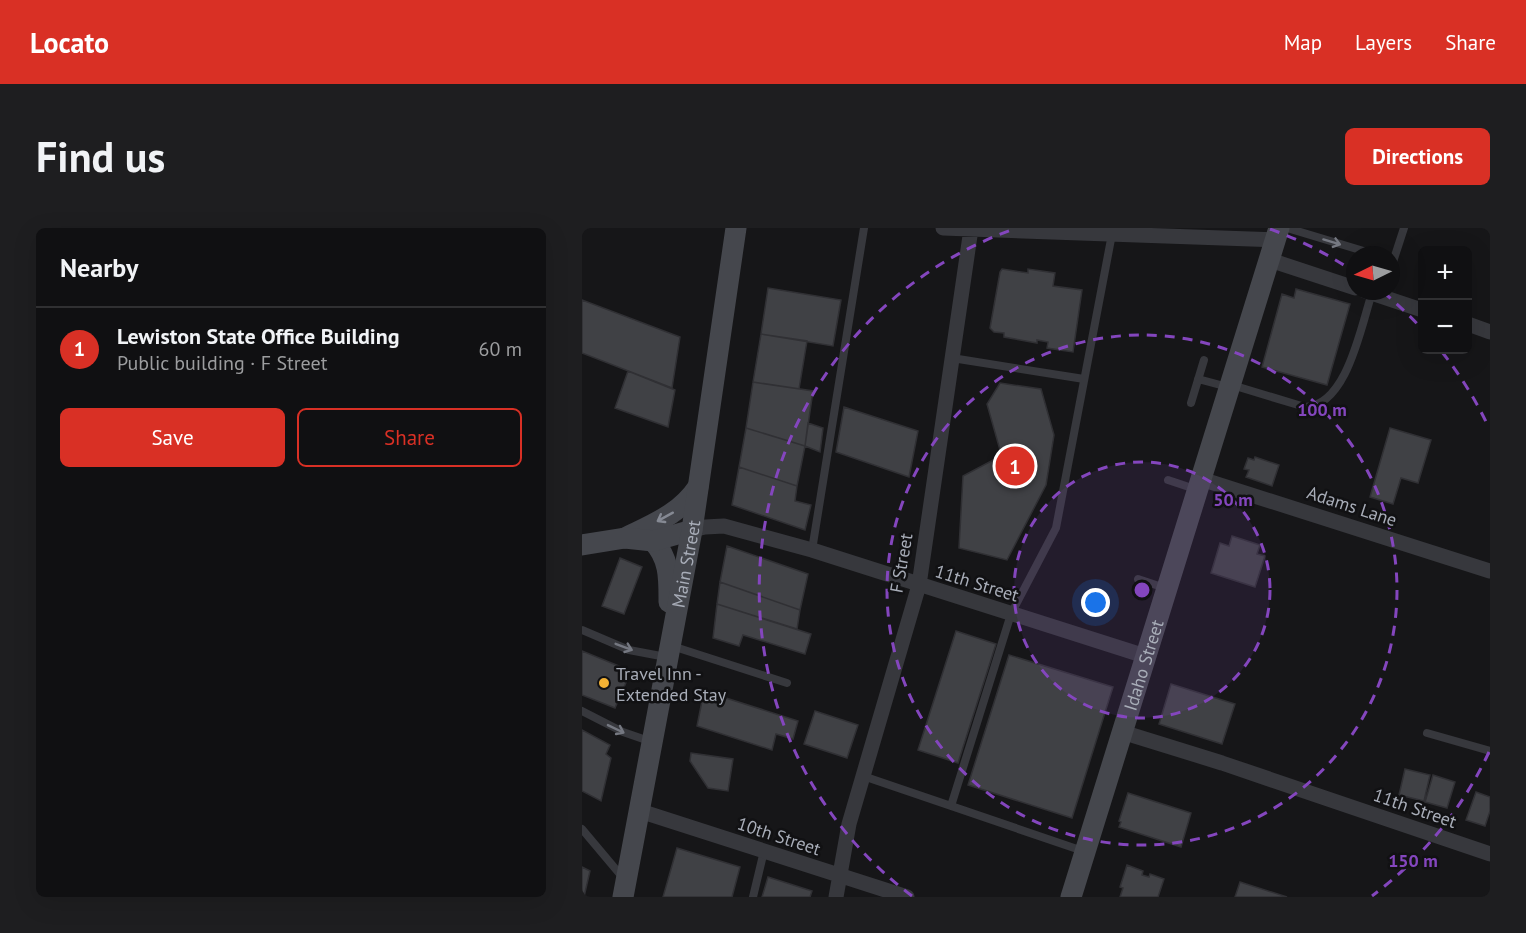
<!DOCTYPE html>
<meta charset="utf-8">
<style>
:root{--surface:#101012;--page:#1e1e20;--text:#f1f3f6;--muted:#9c9d9f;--line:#303032;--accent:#d93025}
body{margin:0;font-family:"PT Sans",sans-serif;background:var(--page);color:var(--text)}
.controls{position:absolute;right:18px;top:18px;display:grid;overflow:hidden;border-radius:9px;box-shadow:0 6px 24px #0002}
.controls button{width:54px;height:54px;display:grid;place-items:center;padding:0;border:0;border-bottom:2px solid var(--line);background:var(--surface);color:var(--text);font:30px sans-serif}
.compass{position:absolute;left:764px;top:18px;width:54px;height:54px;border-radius:50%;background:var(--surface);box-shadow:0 6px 24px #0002;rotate:265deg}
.you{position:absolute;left:514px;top:375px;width:21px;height:21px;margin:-15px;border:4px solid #fff;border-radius:50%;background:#1a73e8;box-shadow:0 0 0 9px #1a73e833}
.badge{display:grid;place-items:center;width:39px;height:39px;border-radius:50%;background:var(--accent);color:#fff;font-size:20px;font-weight:700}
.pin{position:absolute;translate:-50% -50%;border:3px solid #fff;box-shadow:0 2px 6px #0006}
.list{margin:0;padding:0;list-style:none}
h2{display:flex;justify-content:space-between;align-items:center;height:78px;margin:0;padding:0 24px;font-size:26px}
h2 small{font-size:20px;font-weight:400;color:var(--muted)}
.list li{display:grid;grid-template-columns:39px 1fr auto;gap:18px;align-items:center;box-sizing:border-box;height:84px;padding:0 24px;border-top:2px solid var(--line)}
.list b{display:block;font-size:22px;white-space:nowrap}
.list p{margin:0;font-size:20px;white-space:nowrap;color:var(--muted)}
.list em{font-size:20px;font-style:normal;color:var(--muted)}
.actions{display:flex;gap:12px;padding:18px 24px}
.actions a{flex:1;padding:14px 0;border:2px solid var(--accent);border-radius:9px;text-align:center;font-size:21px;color:var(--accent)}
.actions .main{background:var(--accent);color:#fff}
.map{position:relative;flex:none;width:908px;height:669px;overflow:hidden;border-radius:9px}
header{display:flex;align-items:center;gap:36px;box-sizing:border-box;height:84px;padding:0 30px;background:var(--accent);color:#fff}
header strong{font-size:28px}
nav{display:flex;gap:33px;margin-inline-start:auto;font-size:21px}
.intro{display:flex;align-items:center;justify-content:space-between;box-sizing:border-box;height:144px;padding:0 36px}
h1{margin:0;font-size:42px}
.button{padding:15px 27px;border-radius:9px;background:var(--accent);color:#fff;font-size:21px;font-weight:700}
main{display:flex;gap:36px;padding:0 36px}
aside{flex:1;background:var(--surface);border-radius:9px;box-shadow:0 6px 24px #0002}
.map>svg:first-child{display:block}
.building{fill:#404145;stroke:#303034;stroke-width:1.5}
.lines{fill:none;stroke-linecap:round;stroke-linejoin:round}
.lane{stroke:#37383d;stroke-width:8}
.street{stroke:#37383d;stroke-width:15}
.secondary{stroke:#45474d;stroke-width:21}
.oneway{stroke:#757881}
.oneway2{stroke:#858993}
.ring{fill:none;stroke:#8446be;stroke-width:3;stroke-dasharray:10 8}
.poi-dot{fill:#f2b134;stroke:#111113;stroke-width:2}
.labels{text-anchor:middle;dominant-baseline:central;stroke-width:5;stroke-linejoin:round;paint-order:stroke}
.street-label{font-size:18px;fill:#a8adb8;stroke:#111113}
.poi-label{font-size:18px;fill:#a8adb8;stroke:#111113;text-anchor:start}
.centre{fill:#8446be;stroke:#111113;stroke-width:3}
.ring-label{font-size:18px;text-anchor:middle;font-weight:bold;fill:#8446be;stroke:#111113;stroke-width:5;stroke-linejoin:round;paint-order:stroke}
</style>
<header>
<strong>Locato</strong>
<nav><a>Map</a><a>Layers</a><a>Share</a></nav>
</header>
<div class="intro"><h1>Find us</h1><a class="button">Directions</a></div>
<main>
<aside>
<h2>Nearby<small></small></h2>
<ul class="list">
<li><span class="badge">1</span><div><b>Lewiston State Office Building</b><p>Public building · F Street</p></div><em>60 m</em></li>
</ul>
<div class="actions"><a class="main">Save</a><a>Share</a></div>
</aside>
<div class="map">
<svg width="908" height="669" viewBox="0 0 908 669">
<rect width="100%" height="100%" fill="#161618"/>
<!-- building -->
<path class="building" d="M420 41 446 45V41L473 45 471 58 500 62 491 124 465 120 466 114 455 112V115L422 109V105L412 104 408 100 418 44Z
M186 60 259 72 251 118 179 106Z
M714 61 768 76 745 157 680 139 700 66 712 70Z
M0 72 98 109 90 160 0 125Z
M179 106 225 113 217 161 171 154Z
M46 143 93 162 86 199 33 180Z
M171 154 231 163 223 218 164 200Z
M418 155 459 161 472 207 464 257 425 332 377 320 381 248 417 229 418 222 405 176Z
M262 179 336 203 327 249 254 224Z
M226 195 241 200 238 224 223 218Z
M164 200 223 218 215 258 157 239Z
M808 200 849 212 836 255 819 250 811 276 788 269Z
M673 229 697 237 690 258 664 249 667 242 662 241 666 230 672 232Z
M157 239 215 258 213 273 229 277 223 302 150 277Z
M650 308 678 317 675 326 683 328 673 359 629 345 638 315 647 318Z
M145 318 226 346 218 382 138 354Z
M38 330 60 339 42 386 20 378Z
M138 354 218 382 215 401 135 376Z
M135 376 229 406 223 426 161 407 157 418 131 410Z
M374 403 414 416 376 535 336 522Z
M0 423 49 443 33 480 0 467Z
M427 427 531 459 490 590 386 557Z
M589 456 653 476 640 516 577 496Z
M122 463 216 493 211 511 194 506 190 522 115 498Z
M233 483 276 497 265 530 222 516Z
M0 502 28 517 24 526 29 530 19 573 0 563Z
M109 525 151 531 146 563 126 560 108 533Z
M823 541 848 547 842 573 817 567Z
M851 547 873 554 865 580 843 574Z
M894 564 908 569V583L903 598 884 592Z
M546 565 609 585 599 619 537 599 539 594 537 593Z
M95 620 158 639 150 669H81Z
M545 637 561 643 560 647 567 649 568 646 582 651 576 669H538L541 660 538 659Z
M0 639 8 643 2 669H0Z
M186 649 230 663 228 669H180Z
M658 654 705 669H653Z"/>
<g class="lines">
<!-- lane -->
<path class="lane" d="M705 0 795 27
M809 40 822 0
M370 130 502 151
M616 151 646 159
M650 157 723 179C765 178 779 98 790 65
M609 175 622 132
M586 252 613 261
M230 322 282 0
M556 351 583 360
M0 402 47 422 84 429
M90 418 205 455
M0 483 41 504 70 514
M845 505 908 523
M281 548 501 623
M369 578 429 386 474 300 530 6
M0 601 42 651
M171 669 182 623"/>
<!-- street -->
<path class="street" d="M361 0 694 12
M688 32 773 60
M783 63 840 82
M886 96 908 104
M619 251 908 343
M110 302 123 299 142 298 230 322 563 428
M540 504 640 535 908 626
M58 583 325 669
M254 669 267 596 337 357 389 1"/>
<!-- secondary -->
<g class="secondary">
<path d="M43 310C71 296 98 286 116 259"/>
<path d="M71 313C88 331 87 351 87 374"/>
<path d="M0 317 43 310 71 313 110 302"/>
<path id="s1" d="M41 669 110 302 154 0"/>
<path id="s2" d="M489 669 697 0"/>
</g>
</g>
<!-- one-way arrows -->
<defs><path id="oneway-shaft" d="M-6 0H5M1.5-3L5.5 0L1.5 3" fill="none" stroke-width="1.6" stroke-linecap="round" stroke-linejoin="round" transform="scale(1.5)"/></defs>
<g class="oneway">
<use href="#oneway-shaft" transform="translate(750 14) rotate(17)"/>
<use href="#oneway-shaft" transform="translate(42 419) rotate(21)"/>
<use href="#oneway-shaft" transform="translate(34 501) rotate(26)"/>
</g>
<use class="oneway2" href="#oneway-shaft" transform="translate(83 289) rotate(151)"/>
<!-- distance rings -->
<circle cx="560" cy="362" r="128" fill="#8446be" fill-opacity=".12"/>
<g class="ring">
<circle cx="560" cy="362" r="128"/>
<circle cx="560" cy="362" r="255"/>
<path d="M907 524A383 383 0 0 1 790 668M330 668A383 383 0 0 1 432 1M688 1A383 383 0 0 1 771 43M801 64A383 383 0 0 1 840 101M860 124A383 383 0 0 1 907 200"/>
</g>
<!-- markers -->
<circle class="poi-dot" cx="22" cy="455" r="6"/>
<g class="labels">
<!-- street labels -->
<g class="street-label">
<text transform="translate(770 278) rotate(18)">Adams Lane</text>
<text stroke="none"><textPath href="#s1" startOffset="339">Main Street</textPath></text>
<text transform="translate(319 335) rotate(-80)">F Street</text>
<text transform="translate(395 355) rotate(17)">11th Street</text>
<text stroke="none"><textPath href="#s2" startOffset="243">Idaho Street</textPath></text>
<text transform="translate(833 580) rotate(19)">11th Street</text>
<text transform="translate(197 608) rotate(18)">10th Street</text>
</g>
<!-- poi labels -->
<g class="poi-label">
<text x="34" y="445">Travel Inn -<tspan x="34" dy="21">Extended Stay</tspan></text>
</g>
</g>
<circle cx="560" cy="362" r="9" class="centre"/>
<g class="ring-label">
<text x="740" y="188">100 m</text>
<text x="651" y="278">50 m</text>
<text x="831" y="639">150 m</text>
</g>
</svg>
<div class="controls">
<button>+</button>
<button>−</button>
</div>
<svg class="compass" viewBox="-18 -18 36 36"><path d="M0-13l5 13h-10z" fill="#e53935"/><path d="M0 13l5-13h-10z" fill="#9c9d9f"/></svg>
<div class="you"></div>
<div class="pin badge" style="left:433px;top:238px">1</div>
</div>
</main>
